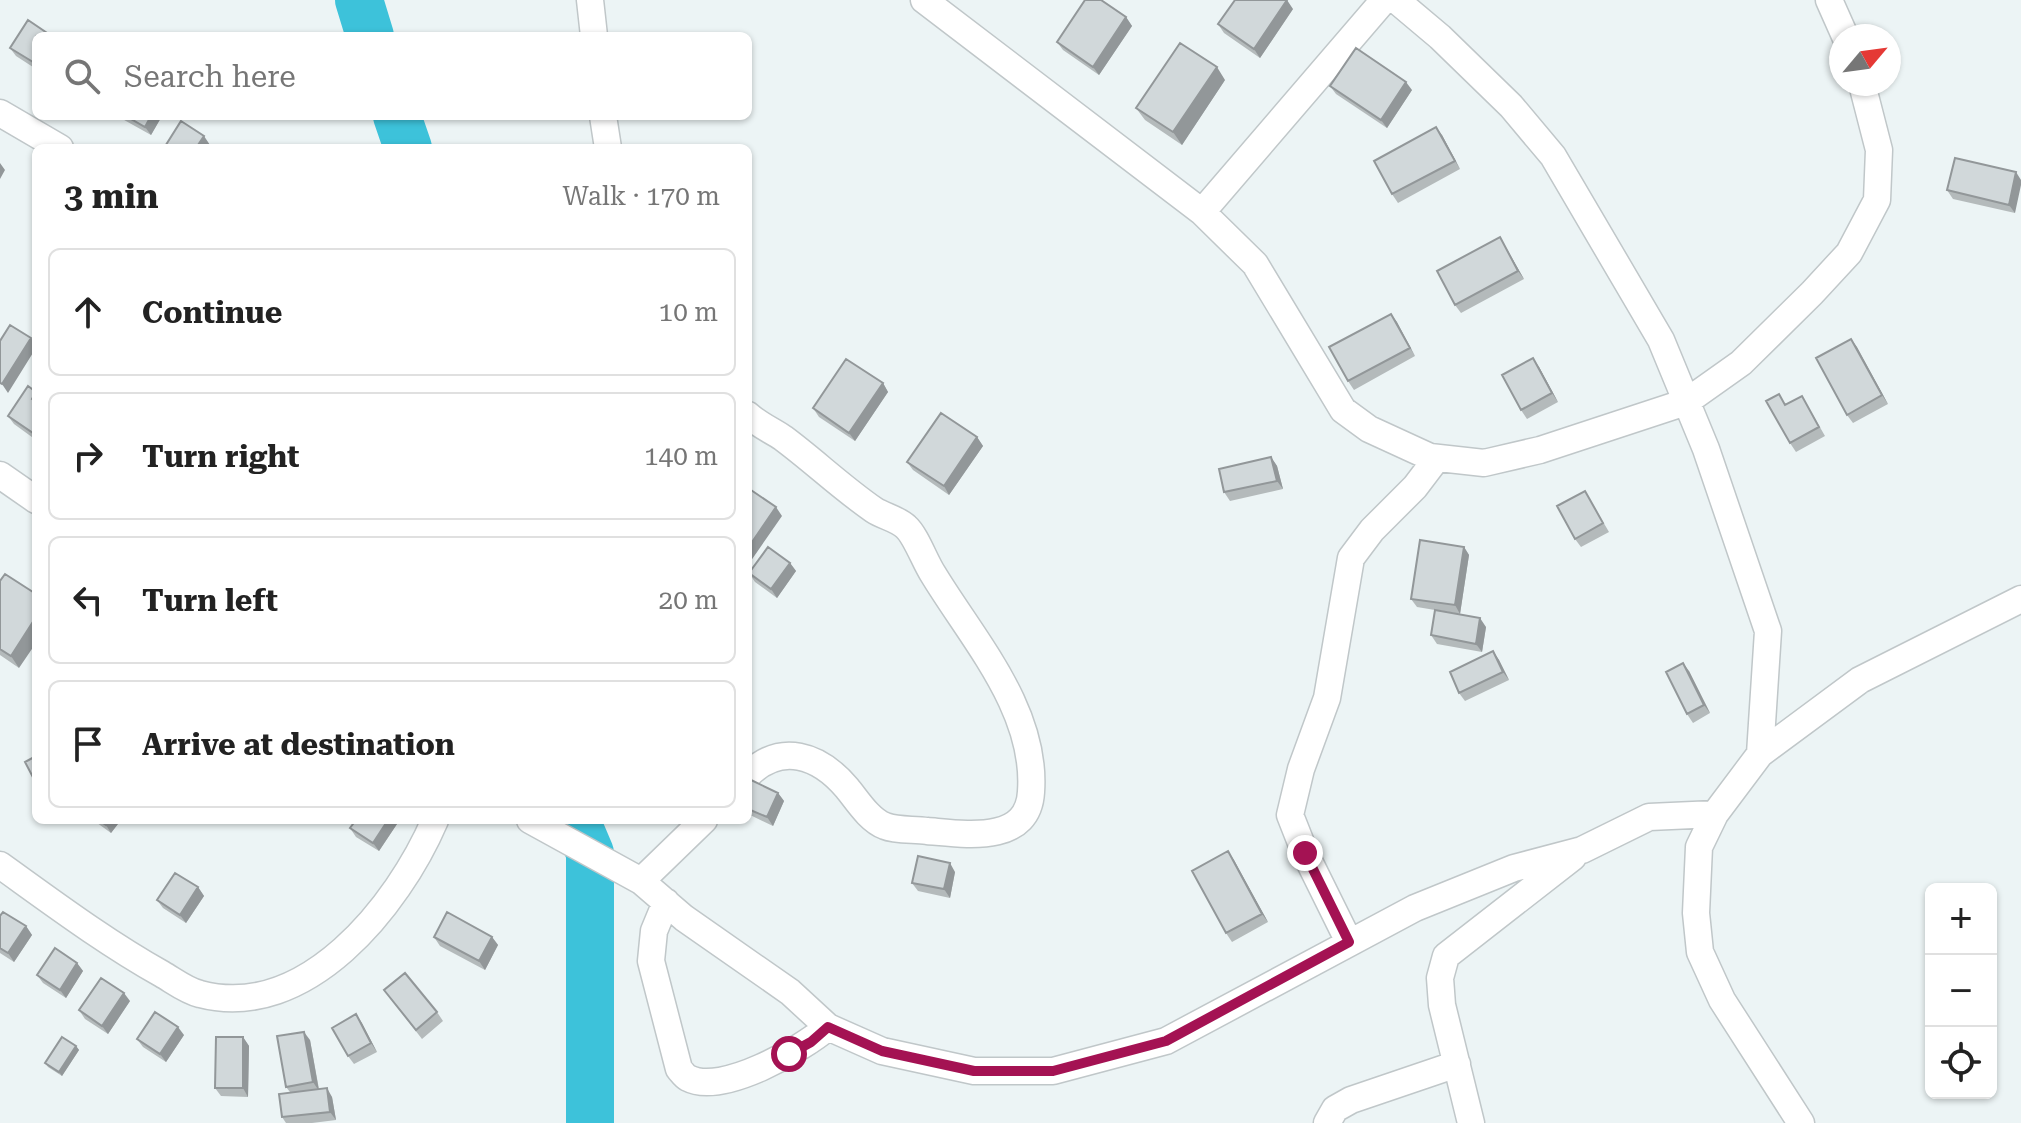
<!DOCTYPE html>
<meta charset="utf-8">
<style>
:root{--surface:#fff;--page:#f2f2f2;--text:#222;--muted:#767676;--line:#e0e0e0}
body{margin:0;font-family:"Roboto Serif",serif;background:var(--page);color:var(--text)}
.controls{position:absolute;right:24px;bottom:24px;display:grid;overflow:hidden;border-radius:12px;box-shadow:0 2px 6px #0004}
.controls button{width:72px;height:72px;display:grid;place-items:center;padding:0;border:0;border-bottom:2px solid var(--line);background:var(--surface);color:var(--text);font:40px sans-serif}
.compass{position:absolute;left:1829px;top:24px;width:72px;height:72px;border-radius:50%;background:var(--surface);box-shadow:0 2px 6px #0004;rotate:61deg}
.stop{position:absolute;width:24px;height:24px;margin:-18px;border:6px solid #a41253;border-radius:50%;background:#fff}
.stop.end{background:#a41253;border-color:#fff;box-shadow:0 2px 8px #0008}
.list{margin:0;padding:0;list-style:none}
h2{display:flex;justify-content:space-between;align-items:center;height:104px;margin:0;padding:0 32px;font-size:34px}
h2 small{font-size:26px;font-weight:400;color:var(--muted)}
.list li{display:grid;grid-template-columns:52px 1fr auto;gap:24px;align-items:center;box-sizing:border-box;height:128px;margin:0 16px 16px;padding:0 16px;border:2px solid var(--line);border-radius:12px}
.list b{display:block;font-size:30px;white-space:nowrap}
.list em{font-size:26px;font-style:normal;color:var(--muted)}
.icon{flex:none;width:44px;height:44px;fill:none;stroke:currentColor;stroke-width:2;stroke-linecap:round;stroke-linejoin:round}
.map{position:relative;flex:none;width:2021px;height:1123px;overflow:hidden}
.search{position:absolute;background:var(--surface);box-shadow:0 2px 6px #0004;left:32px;top:32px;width:720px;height:88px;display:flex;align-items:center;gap:20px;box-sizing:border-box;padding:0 28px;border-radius:12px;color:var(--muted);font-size:30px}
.panel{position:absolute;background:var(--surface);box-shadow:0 2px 6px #0004;left:32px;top:144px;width:720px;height:680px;border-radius:12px}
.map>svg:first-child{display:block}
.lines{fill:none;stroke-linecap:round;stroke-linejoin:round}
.river{stroke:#3dc2da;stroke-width:48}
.minor-casing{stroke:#c0c7c9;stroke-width:29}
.minor{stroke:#fff;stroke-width:26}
.wall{fill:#b4babb}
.shaded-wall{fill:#929799}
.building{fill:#d1d8da;stroke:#929799;stroke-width:2}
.route{stroke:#a41253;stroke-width:10}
</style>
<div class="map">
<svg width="2021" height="1123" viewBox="0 0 2021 1123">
<rect width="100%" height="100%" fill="#ecf4f5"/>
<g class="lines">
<!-- river -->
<path class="river" d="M359 0 370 36
M397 116 408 148
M576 820 590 853V1123"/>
<!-- minor casing -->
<g class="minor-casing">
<path id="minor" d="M590 0 594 36
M924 0 1202 212 1255 264 1343 410 1369 429 1430 457 1484 463 1540 450 1686 402 1741 363 1812 293 1849 253 1877 200 1879 150 1862 84
M1396 0 1440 37 1511 106 1553 156 1661 340 1706 449 1768 631 1760 754 1715 814 1699 847 1696 913 1700 952 1722 1000 1801 1123
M1829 0 1845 36
M0 113 60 148
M603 116 608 148
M1202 212 1384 0
M748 415C759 425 771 430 783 438 814 461 842 488 874 510 883 516 898 519 906 527 916 536 925 562 933 574 973 640 1037 710 1031 792 1028 845 964 834 927 831 914 829 897 831 885 826 869 820 857 800 847 788 819 755 781 742 748 775
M0 475 36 500
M1760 754 1860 680 2021 599
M530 820 641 881 684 918 790 992 828 1027 882 1051 974 1071H1053L1166 1041 1415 908 1514 868 1582 850 1649 817 1715 814
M0 865C53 903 105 942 162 974 174 981 187 991 200 994 306 1022 398 906 435 820
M641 881 704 820
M666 902 654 931 651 961 679 1069C682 1072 684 1076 688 1078 722 1096 802 1049 828 1027
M1349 942 1305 853 1290 815 1301 769 1327 698 1351 558 1372 530 1415 487 1437 458
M1327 1123 1335 1109 1351 1100 1457 1064
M1471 1123 1442 1005 1440 978 1446 956 1573 857"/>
</g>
<!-- minor -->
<use href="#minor" class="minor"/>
</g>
<!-- wall -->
<path class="wall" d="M1293 9 1260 58 1224 33 1218 24Z
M1126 17 1132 26 1099 75 1063 50 1057 42Z
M28 20 51 36H36V69L16 56 10 48Z
M1225 80 1182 145 1145 120 1136 108Z
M1330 86 1412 90 1387 128 1336 94Z
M117 116H162L151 135Z
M1442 135 1460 169 1398 203 1392 194Z
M2016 172 2015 213 1953 199 1947 190Z
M1505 246 1524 279 1461 313 1455 305Z
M1391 314 1415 356 1354 390 1348 381Z
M1851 339 1888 404 1853 423 1847 415Z
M1539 367 1558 402 1527 419 1521 410Z
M883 383 888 392 855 441 819 417 813 408Z
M36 392V440L14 424 8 416Z
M1802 396 1825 436 1796 452 1790 443 1786 405Z
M977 437 983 446 949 495 913 470 907 462Z
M1271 457 1277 466 1283 489 1230 501 1224 492Z
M1585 491 1609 532 1581 547 1575 539Z
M1464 547 1469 555 1460 614 1438 610 1486 627 1482 652 1437 644 1431 635 1435 610 1417 607 1411 599Z
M790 563 796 571 777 598 755 582 749 573Z
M0 581 19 668 0 655Z
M1493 651 1499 660 1509 680 1465 701 1459 693Z
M1689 671 1710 713 1693 723 1687 714Z
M748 781 778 793 784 801 773 826 748 814Z
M93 820H121L111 833Z
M356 820H394L397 824 379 851 356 837 350 828Z
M1228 851 1268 922 1232 942 1226 933Z
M955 872 950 898 918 891 912 883Z
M198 887 204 896 186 923 163 908 157 900Z
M0 916 26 926 32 935 14 962 0 953Z
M434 937H492L498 945 485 970 440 946Z
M77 963 83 971 66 998 43 983 37 975Z
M384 990 437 1012 443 1021 422 1039Z
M130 1001 108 1034 85 1019 79 1010Z
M356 1014 377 1052 354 1064 348 1056Z
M184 1035 166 1062 143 1047 137 1039Z
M243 1037 249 1046 248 1097 221 1096 215 1088Z
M310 1040 319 1089 332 1097 336 1120 312 1123H286L282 1117 290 1092 286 1087Z
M76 1046 79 1050 62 1076 48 1067 45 1063Z"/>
<!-- shaded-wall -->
<path class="shaded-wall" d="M1287 0 1293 9 1260 58 1254 49Z
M1126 17 1132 26 1099 75 1093 67Z
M1217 67 1225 80 1182 145 1173 132Z
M1406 82 1412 90 1387 128 1381 120Z
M151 116H162L151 135 145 127Z
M1436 127 1442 135 1460 169 1455 161Z
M204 136 210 145 208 148H196Z
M0 163 5 170 0 179Z
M2016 172 2021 180V185L2015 213 2009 205Z
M1500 237 1505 246 1524 279 1518 271Z
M1391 314 1397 322 1415 356 1410 348Z
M31 338 36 345V348L8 393 2 384Z
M1851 339 1857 347 1888 404 1882 395Z
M1533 358 1539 367 1558 402 1552 393Z
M883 383 888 392 855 441 849 433Z
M977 437 983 446 949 495 944 486Z
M1271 457 1277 466 1283 489 1277 481Z
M776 507 782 516 748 565V548Z
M1464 547 1469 555 1460 614 1455 605Z
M790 563 796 571 777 598 771 589Z
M36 617V643L19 668 11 656Z
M1480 618 1486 627 1482 652 1476 644Z
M1493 651 1499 660 1509 680 1503 672Z
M1683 663 1689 671 1710 713 1704 705Z
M778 793 784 801 773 826 767 817Z
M109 820H121L111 833 106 825Z
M388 820H394L397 824 379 851 373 843Z
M1228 851 1234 860 1268 922 1262 914Z
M950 863 955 872 950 898 944 889Z
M198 887 204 896 186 923 180 915Z
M26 926 32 935 14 962 8 953Z
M492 937 498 945 485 970 479 961Z
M77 963 83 971 66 998 60 990Z
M124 993 130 1001 108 1034 102 1026Z
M356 1014 362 1023 377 1052 371 1043Z
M178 1027 184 1035 166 1062 160 1054Z
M304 1032 310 1040 319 1091 313 1082Z
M243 1037 249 1046 248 1097 243 1088Z
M76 1046 79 1050 62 1076 59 1072Z
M327 1088 332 1097 336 1120 330 1112Z"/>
<!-- building -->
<path class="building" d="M1085 0H1101L1126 17 1093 67 1057 42Z
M1235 0H1287L1254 49 1218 24Z
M28 20 50 35 36 36V58L33 62 10 48Z
M1180 43 1217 67 1173 132 1136 108Z
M1356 48 1406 82 1381 120 1330 86Z
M126 116H151L145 127Z
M181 121 204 136 196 148H164Z
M1436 127 1455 161 1392 194 1374 161Z
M1955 158 2016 172 2009 205 1947 190Z
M1500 237 1518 271 1455 305 1437 271Z
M1391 314 1410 348 1348 381 1329 347Z
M10 325 31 338 2 384 0 383V341Z
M1851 339 1882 395 1847 415 1816 358Z
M1533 358 1552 393 1521 410 1502 375Z
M846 359 883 383 849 433 813 408Z
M28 386 36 392 32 399 36 402V435L8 416Z
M1779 394 1785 405 1802 396 1819 427 1790 443 1766 401Z
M941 413 977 437 944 486 907 462Z
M1271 457 1277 481 1224 492 1219 469Z
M748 488 776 507 748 548Z
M1585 491 1603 523 1575 539 1557 506Z
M1420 540 1464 547 1455 605 1411 599Z
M768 547 790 563 771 589 749 573Z
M5 574 36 594V617L11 656 0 649V581Z
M1435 610 1480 618 1476 644 1431 635Z
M1493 651 1503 672 1459 693 1450 672Z
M1683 663 1704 705 1687 714 1666 672Z
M36 756V783L25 762Z
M749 779 778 793 767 817 748 809Z
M99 820H109L106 825Z
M356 820H388L373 843 350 828Z
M1228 851 1262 914 1226 933 1192 871Z
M918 856 950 863 944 889 912 883Z
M175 873 198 887 180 915 157 900Z
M3 912 26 926 8 953 0 948V916Z
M447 912 492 937 479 961 434 937Z
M55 948 77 963 60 990 37 975Z
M405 973 437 1012 416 1030 384 990Z
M101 978 124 993 102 1026 79 1010Z
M155 1012 178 1027 160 1054 137 1039Z
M356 1014 371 1043 348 1056 332 1028Z
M304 1032 313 1082 286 1087 277 1036Z
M62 1037 76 1046 59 1072 45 1063Z
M216 1037H243V1088H215Z
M327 1088 330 1112 282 1117 279 1094Z"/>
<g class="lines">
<!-- route -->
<path class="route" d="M789 1054 811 1042 828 1027 882 1051 974 1071H1053L1166 1041 1349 942 1305 853"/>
</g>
</svg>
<div class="controls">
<button>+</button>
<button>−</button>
<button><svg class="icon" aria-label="locate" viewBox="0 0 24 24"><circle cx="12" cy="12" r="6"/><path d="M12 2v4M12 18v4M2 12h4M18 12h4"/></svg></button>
</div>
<svg class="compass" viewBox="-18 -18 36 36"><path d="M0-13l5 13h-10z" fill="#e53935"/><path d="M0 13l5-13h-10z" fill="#767676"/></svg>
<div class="stop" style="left:789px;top:1054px"></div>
<div class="stop end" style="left:1305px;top:853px"></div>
<div class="search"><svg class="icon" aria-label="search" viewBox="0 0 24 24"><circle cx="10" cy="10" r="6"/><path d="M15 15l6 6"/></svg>Search here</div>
<section class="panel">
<h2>3 min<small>Walk · 170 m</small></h2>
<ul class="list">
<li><svg class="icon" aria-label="ahead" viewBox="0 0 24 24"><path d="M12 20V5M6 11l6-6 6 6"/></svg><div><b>Continue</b></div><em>10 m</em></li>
<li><svg class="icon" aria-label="right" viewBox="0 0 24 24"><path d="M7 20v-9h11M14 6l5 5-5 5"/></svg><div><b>Turn right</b></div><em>140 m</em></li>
<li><svg class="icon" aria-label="left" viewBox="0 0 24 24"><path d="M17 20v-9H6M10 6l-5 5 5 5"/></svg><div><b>Turn left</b></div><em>20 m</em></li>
<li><svg class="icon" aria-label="arrive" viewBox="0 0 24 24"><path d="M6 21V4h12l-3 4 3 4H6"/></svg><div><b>Arrive at destination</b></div></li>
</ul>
</section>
</div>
